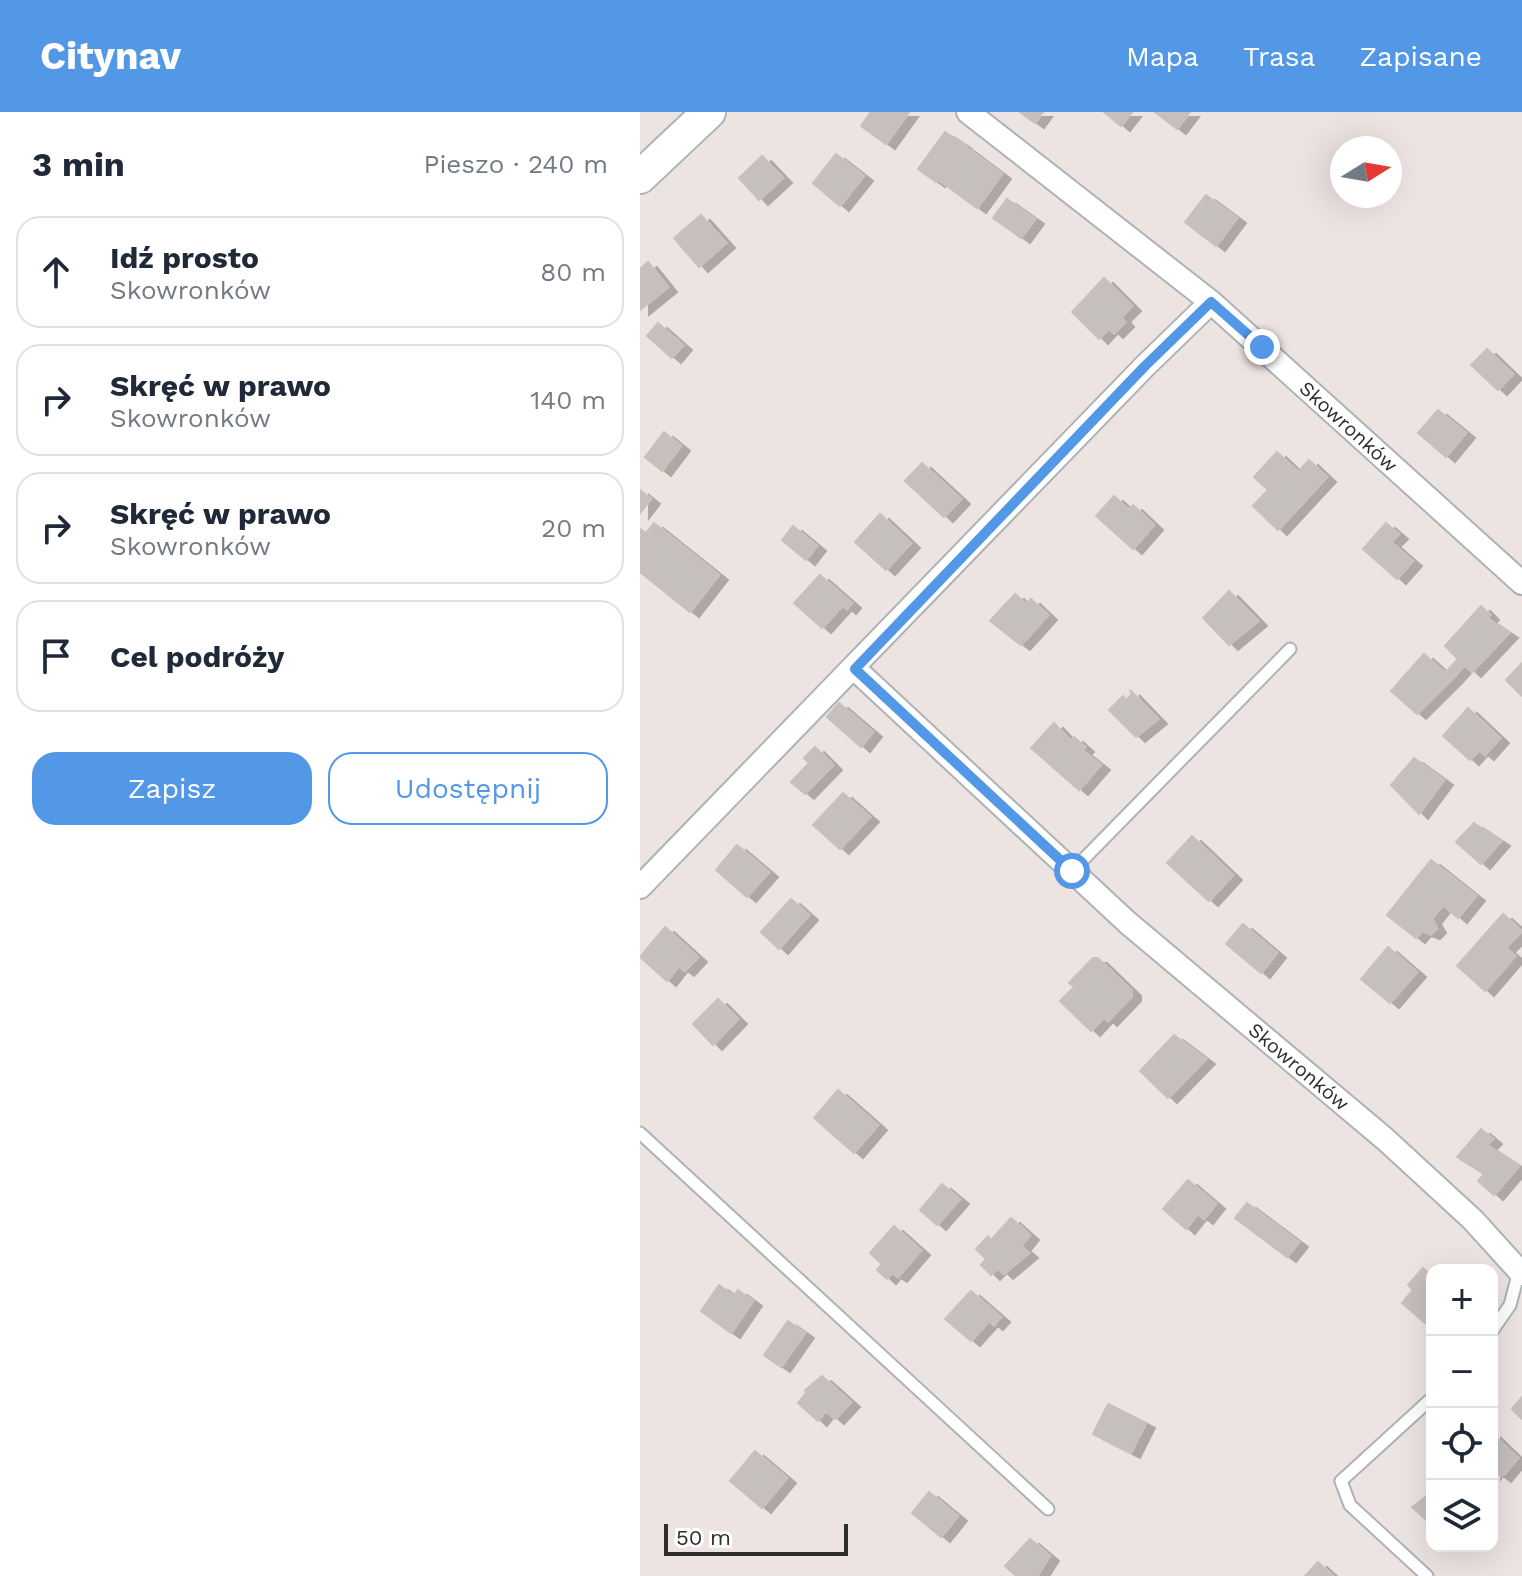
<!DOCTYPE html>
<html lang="pl">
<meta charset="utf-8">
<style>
:root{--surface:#fff;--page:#f2f2f3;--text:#1f2937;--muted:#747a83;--line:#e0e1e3;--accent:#5397e7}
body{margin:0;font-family:"Work Sans",sans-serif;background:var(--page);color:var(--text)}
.controls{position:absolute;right:24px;bottom:24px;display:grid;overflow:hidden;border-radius:16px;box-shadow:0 8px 32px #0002}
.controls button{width:72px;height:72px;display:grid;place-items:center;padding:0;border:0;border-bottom:2px solid var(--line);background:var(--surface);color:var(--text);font:40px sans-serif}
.compass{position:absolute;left:690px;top:24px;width:72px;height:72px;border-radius:50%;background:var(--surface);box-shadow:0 8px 32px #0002;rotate:79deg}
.scale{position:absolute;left:24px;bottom:20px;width:184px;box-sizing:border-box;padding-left:8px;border:4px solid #2d2d2d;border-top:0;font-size:22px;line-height:28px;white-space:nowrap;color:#2d2d2d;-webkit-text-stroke:6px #fff;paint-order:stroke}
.stop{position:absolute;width:24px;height:24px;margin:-18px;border:6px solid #5397e7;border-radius:50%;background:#fff}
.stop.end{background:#5397e7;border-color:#fff;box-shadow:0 2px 8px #0008}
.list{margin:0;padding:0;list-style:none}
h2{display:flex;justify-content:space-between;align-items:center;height:104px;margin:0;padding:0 32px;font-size:34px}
h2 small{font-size:26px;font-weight:400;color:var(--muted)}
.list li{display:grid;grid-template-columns:52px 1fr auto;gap:24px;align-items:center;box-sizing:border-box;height:112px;margin:0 16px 16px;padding:0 16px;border:2px solid var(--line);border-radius:24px}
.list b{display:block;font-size:30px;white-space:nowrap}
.list p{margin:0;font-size:26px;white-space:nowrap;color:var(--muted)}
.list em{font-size:26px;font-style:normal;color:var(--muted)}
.actions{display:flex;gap:16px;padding:24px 32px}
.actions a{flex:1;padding:18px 0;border:2px solid var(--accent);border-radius:24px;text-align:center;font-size:28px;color:var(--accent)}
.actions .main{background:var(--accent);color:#fff}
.icon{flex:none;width:44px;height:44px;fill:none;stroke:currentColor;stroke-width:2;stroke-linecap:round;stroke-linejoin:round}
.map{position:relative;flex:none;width:882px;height:1464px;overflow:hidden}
header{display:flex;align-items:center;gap:48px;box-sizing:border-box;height:112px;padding:0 40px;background:var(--accent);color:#fff}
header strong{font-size:38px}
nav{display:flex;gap:44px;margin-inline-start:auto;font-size:28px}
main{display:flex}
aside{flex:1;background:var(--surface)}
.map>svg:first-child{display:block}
.building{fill:#c6c0bc;stroke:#c8c0ba;stroke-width:2;filter:url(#shadow)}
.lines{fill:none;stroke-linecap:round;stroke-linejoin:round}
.lane-casing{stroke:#adb2b7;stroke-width:15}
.street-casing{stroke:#adb2b7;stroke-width:26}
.secondary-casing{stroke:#adb2b7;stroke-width:36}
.lane{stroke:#fff;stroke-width:11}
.street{stroke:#fff;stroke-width:22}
.secondary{stroke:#fff;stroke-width:32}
.route{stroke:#5397e7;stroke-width:10}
.labels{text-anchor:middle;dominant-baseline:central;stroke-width:6;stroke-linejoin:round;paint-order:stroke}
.street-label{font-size:20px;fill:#2d2d2d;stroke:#fff}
</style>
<header>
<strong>Citynav</strong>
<nav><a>Mapa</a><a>Trasa</a><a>Zapisane</a></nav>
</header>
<main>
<aside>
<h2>3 min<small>Pieszo · 240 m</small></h2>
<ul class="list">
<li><svg class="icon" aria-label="ahead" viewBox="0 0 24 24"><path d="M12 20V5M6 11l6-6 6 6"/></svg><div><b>Idź prosto</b><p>Skowronków</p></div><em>80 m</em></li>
<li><svg class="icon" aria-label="right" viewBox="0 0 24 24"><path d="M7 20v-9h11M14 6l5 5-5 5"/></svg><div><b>Skręć w prawo</b><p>Skowronków</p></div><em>140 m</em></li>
<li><svg class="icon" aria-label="right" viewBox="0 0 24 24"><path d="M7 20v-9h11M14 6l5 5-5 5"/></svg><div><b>Skręć w prawo</b><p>Skowronków</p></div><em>20 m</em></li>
<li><svg class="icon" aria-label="arrive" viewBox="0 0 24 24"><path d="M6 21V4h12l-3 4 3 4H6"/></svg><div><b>Cel podróży</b></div></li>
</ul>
<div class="actions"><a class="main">Zapisz</a><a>Udostępnij</a></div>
</aside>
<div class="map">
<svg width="882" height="1464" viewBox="0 0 882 1464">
<defs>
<filter id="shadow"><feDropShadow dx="9" dy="5" stdDeviation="0" flood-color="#0004"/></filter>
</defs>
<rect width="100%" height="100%" fill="#ede4e1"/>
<!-- building -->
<path class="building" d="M231 0H269L246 32 221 14Z
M380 0H403L395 11Z
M464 0H492L481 14Z
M515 0H550L537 17Z
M305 20 323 32 296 70 278 57Z
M325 34 362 62 337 96 299 68Z
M196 42 224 64 200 94 173 71Z
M122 44 143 66 119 88 99 66Z
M566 83 597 106 576 134 545 110Z
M367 87 395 107 381 126 353 106Z
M61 103 86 131 59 155 34 126Z
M8 150 28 175 0 198V157Z
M464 166 492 194 481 205 485 210 474 221 469 216 459 227 432 200Z
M18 211 43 233 32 246 7 224Z
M847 237 873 262 858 278 831 253Z
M798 298 826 321 806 345 778 321Z
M24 320 41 334 22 359 5 345Z
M637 340 658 360 669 348 687 365 638 418 613 394 628 378 614 365Z
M282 351 321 387 304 405 265 369Z
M0 378 11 387 0 401Z
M474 384 489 398 493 393 514 413 493 437 456 404Z
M240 402 271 431 246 458 215 430Z
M14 411 79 463 50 500 0 460V417L6 421Z
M746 411 759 422 751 430 773 449 757 467 723 437Z
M153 414 177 434 166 448 142 428Z
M180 463 212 491 207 497 203 493 182 516 154 491Z
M589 479 618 509 589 533 563 506Z
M375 482 386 492 391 487 408 503 381 533 350 509Z
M841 494 850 503 847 506 869 521 832 560 825 553 812 567 805 561 818 547 805 534Z
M784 542 812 567 777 602 751 579Z
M882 551V584L866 568Z
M490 578 518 607 496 625 469 598 483 584 486 588 492 582Z
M199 591 233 620 221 635 187 605Z
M828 596 860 626 845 643 839 638 830 648 803 624Z
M414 611 431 629 434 625 445 635 442 638 461 653 439 678 391 636Z
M175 635 193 653 165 682 151 670 169 651 164 646Z
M774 646 804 668 779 702 751 673Z
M203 681 230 705 200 737 173 713Z
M834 711 861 729 841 752 816 730Z
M552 724 593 763 569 789 527 751Z
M97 733 129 760 107 785 76 758Z
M791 748 836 784 818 806 803 793 792 807 797 816 791 822 782 819 776 826 747 803Z
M151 787 169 803 139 837 121 820Z
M863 802 882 819 833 868 817 854Z
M603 812 637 841 621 861 586 832Z
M25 815 58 845 45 859 39 854 27 869 0 845Z
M864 834 875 844 845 879 833 868Z
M748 835 777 860 750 891 721 867Z
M453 846H458L492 879V884L468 909 464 905 451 919 420 889 434 875 429 871Z
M78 887 98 907 73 933 53 912Z
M534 923 566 947 528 986 500 959Z
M198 978 238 1013 214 1041 174 1006Z
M841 1017 853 1027 847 1033 879 1054 854 1083 838 1069 844 1062 817 1045Z
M548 1068 576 1092 564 1107 558 1102 546 1117 523 1097Z
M302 1072 320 1087 297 1113 280 1098Z
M607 1091 659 1130 647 1145 595 1106Z
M371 1106 390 1123 381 1134 389 1141 364 1162 358 1156 351 1163 341 1153 346 1147 336 1137 348 1124 351 1128Z
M254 1114 281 1138 258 1165 252 1161 247 1167 237 1158 242 1152 230 1141Z
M783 1156 792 1164V1203L785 1211 762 1191 773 1178 768 1173Z
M79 1173 94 1184 98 1178 113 1189 91 1221 61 1199Z
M331 1179 361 1205 354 1213 349 1209 331 1229 305 1207Z
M148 1209 165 1221 141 1255 124 1243Z
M182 1264 211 1290 195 1307 186 1299 178 1309 158 1291 167 1280 165 1278Z
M882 1285V1307L872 1297Z
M468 1292 506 1311 491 1341 453 1322Z
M852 1321 878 1346 862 1365 854 1359 852 1362Z
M115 1339 147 1366 122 1396 90 1369Z
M289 1380 318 1404 301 1425 272 1401Z
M792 1380V1413L772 1395Z
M390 1427 410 1444 397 1464H376L365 1454Z
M678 1450 693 1464H665Z"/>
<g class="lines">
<!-- lane casing -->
<g class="lane-casing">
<path id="lane" d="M432 759 650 537
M0 1021 408 1397
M852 1219 870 1193 879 1159
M787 1464 710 1393 701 1369 792 1286"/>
</g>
<!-- street casing -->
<g class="street-casing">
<g id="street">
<path id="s1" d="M328 0 571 190 882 471"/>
<path id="s2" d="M215 557 488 811 745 1027 833 1108 882 1162"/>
<path d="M0 775 505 254 571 190"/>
</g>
</g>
<!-- secondary casing -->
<g class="secondary-casing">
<path id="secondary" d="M0 65 69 0"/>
</g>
<!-- lane -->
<use href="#lane" class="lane"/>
<!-- street -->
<use href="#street" class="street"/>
<!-- secondary -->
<use href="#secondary" class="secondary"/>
</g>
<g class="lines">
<!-- route -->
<path class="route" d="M432 759 215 557 505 254 571 190 622 235"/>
</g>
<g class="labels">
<!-- street labels -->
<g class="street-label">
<text stroke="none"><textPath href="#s1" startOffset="494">Skowronków</textPath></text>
<text stroke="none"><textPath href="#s2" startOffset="596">Skowronków</textPath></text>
</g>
</g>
</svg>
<div class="controls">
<button>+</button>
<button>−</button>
<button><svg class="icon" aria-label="locate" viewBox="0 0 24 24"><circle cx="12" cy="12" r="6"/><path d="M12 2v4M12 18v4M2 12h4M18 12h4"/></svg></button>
<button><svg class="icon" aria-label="layers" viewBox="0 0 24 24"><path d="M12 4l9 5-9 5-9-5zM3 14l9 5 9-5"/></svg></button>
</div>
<svg class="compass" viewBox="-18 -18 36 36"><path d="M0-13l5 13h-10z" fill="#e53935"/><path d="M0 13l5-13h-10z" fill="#747a83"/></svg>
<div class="scale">50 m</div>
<div class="stop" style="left:432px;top:759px"></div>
<div class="stop end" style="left:622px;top:235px"></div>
</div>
</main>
